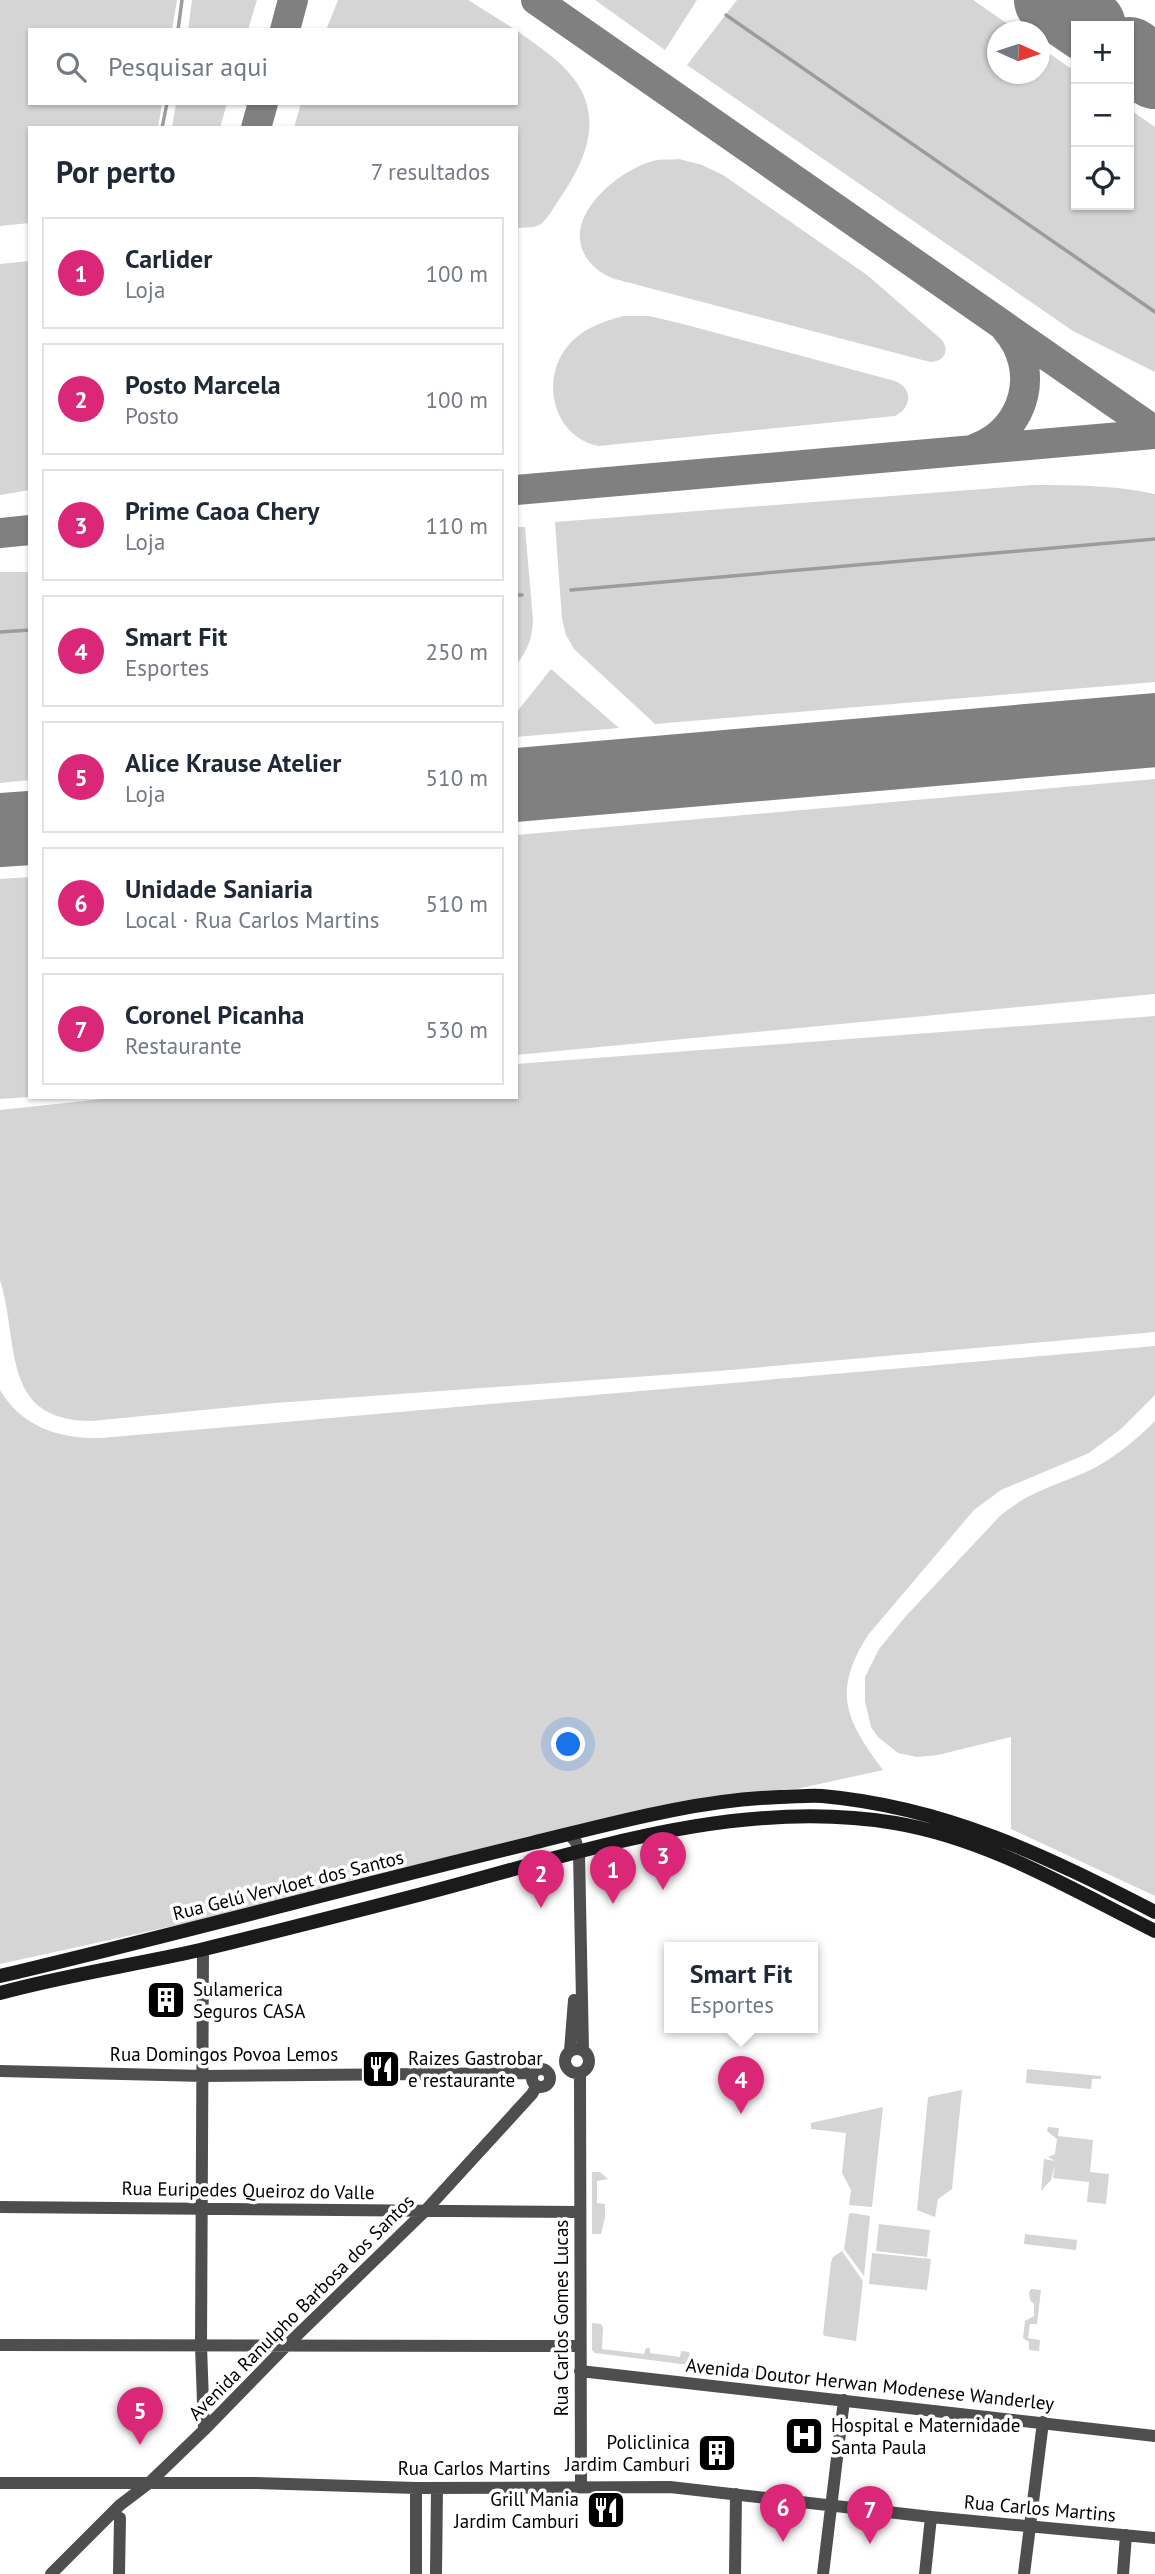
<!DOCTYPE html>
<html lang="pt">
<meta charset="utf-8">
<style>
:root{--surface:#fff;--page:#f6f6f7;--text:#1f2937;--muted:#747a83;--line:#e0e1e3;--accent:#db2777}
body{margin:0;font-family:"PT Sans",sans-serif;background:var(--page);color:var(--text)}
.controls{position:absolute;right:21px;top:21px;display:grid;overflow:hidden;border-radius:0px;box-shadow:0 2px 5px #0004}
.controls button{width:63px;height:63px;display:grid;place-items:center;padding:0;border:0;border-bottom:2px solid var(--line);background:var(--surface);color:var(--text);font:35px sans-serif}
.compass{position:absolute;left:987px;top:21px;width:63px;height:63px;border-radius:50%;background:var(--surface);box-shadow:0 2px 5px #0004;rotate:93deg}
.you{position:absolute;left:569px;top:1745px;width:24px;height:24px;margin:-18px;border:5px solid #fff;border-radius:50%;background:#1a73e8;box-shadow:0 0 0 10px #1a73e833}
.badge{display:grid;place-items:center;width:46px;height:46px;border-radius:50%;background:var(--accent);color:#fff;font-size:23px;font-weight:700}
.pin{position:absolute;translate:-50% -58px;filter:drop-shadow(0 2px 4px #0008)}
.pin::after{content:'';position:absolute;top:37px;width:24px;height:21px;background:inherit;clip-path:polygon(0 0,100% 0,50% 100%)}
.popup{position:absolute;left:664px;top:1942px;width:154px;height:91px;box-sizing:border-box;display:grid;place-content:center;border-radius:0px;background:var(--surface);filter:drop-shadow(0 2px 5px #0005);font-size:23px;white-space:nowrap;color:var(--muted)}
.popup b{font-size:26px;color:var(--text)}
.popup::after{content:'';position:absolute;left:50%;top:100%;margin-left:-14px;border:14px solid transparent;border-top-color:var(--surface)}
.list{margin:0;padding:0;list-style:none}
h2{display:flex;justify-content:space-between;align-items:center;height:91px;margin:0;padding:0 28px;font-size:30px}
h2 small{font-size:23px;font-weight:400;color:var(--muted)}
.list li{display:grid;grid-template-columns:46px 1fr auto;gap:21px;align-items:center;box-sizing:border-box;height:112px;margin:0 14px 14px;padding:0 14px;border:2px solid var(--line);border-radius:0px}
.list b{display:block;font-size:26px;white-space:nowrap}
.list p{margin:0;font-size:23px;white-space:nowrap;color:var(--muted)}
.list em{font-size:23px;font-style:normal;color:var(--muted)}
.icon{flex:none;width:38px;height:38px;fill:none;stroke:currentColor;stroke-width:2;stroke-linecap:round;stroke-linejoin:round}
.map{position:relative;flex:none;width:1155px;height:2574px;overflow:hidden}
.search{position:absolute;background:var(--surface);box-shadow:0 2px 5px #0004;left:28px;top:28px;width:490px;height:77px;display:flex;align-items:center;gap:18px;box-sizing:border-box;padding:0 24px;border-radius:0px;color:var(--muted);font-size:26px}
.panel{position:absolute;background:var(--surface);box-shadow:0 2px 5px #0004;left:28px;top:126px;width:490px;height:973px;border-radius:0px}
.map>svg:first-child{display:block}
.green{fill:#d5d5d5}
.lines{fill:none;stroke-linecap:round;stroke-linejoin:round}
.stream{stroke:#9c9c9c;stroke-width:3.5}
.taxiway{stroke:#808080;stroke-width:30}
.runway{stroke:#808080;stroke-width:74}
.minor{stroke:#4e4e4e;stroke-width:12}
.secondary{stroke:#1b1b1b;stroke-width:14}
.labels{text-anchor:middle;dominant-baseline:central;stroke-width:7;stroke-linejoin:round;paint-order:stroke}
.street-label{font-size:19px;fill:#000;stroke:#fff}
.poi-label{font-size:19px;fill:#000;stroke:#fff;text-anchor:start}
</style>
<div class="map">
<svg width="1155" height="2574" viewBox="0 0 1155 2574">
<rect width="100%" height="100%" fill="#fff"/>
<!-- green -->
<path class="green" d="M0 0H177L172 30H30V103H162L158 128H30V223L0 226Z
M192 0H257L248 30H188Z
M338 0H468L516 30H326Z
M595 0H697L665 50Z
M737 0H973L1018 31 998 32V74H1040V47L1076 72V205H1129V109L1155 127V372L1073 331 687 65Z
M516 30C536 45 558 58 574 79 604 119 585 162 560 198 554 207 549 217 541 224L534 227 516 228V128H294L301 103H516Z
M176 103H227L220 128H172Z
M679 159 702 165 723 175 867 275 942 340C950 351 944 362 930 362L634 284C622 281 608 278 598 270 547 229 615 169 657 160 664 159 672 160 679 159Z
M30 261V490L0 495V264Z
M623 316H649L679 323 895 381C913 388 912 408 895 416L599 446C555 438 539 382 567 347 581 329 602 322 623 316Z
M1033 485C1074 485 1114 485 1155 494V682L655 724 574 649 566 635 562 619 555 522Z
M516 527H525L533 620C532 639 528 650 516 665Z
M0 572H30V780L0 783Z
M551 669 619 728 516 737V713Z
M1155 779V994L516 1055V835Z
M30 877V1097L0 1099V879Z
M1155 1016V1332L718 1371 275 1403 92 1421C0 1421 20 1345 0 1280V1110L122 1097H516V1064Z
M1155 1346V1395L1121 1429 1089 1453 1001 1490 974 1510 868 1635C832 1692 845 1719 883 1770L0 1964V1390C22 1427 59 1439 101 1438Z
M1155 1421V1896L1011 1829V1737L938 1755 917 1757 898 1753 878 1737 871 1727 865 1701V1677L879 1649 905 1617 1000 1516C1028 1492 1054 1486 1086 1472 1111 1461 1136 1440 1155 1421Z
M1027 2069 1101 2076V2079H1092L1091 2089 1026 2083Z
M962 2090 952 2189 938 2199 935 2217 917 2210 928 2097Z
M883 2107 872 2207 849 2205 851 2190 842 2173 846 2133 811 2129V2123Z
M1048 2127 1059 2128 1058 2136 1093 2140 1090 2172 1109 2174 1106 2204 1087 2202 1089 2182 1053 2178 1055 2164 1051 2180 1041 2191 1044 2159 1055 2161 1048 2157 1055 2154 1057 2139 1047 2131Z
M592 2172H600L608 2179 597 2181V2203L605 2204V2217L601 2234H592Z
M852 2213 870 2216 864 2276 844 2249 849 2214Z
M879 2224 930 2230 927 2257 876 2251Z
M1025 2234 1077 2240 1076 2250 1024 2244Z
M842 2251 863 2281 856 2341 825 2336 823 2334 831 2262 833 2257Z
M872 2253 931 2259 927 2290 869 2284Z
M1031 2289 1041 2290 1037 2324H1030L1028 2338 1040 2340 1039 2351 1029 2350V2342L1023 2338 1025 2321 1034 2316V2304L1030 2300 1029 2292Z
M592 2323 601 2324 603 2327 602 2349 644 2354 646 2348H650V2353L680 2357 681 2351 689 2352 690 2359 775 2371V2376L595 2353 592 2350Z"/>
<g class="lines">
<!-- stream -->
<path class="stream" d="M726 15 1155 312
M178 30 182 0
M162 128 167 103
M571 590 1155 539
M516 595H522
M0 632 30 630"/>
<!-- taxiway -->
<path class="taxiway" d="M536 0 1155 431
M285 30 293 0
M256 128 263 103
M976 448C1026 430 1041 369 1006 329
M516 490 1155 434
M0 533 30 530"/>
<!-- runway -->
<path class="runway" d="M1051 0 1089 26
M1129 54 1155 72
M516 785 1155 730
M0 830 30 828"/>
<!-- minor -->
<path class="minor" d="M569 1834 576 1842 579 1853 583 2050
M203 1949 201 2346 204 2430
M565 2061a12 12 0 1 1 24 0a12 12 0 1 1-24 0Z
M570 2051 574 2000
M532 2078a9 9 0 1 1 18 0a9 9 0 1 1-18 0Z
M0 2071 204 2076 533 2073
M580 2073 581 2487
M0 2207 579 2212
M0 2345 580 2346
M580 2371 1155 2436
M0 2483H256L416 2488 670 2487 931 2517 1155 2538
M51 2574 120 2505 149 2483 204 2430 286 2346 425 2211 532 2094 536 2087
M119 2574 120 2518
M416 2574V2488
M436 2574 437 2488
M735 2574 736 2494
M823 2574 844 2400
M925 2574 931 2517
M1024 2574 1043 2422
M1123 2574 1126 2535"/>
<!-- secondary -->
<path class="secondary" d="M0 1976C178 1934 354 1886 532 1843 614 1823 695 1800 780 1797 793 1797 808 1795 822 1796 946 1807 1046 1856 1155 1912
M0 1993C66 1975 134 1965 200 1950 267 1934 333 1917 399 1900 560 1860 726 1795 895 1823 989 1839 1071 1889 1155 1931"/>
</g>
<!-- icons -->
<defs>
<g id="building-square" transform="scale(2.0125)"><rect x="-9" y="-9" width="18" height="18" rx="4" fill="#000" stroke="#fff"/><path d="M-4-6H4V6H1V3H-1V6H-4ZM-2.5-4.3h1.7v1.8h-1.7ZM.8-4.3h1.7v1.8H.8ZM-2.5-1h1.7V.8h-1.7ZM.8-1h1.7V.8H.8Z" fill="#fff"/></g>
<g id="restaurant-square" transform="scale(2.0125)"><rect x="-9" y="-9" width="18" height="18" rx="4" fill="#000" stroke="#fff"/><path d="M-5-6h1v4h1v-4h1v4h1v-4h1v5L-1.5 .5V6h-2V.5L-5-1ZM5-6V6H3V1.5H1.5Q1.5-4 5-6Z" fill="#fff"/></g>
<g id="hospital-square" transform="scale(2.0125)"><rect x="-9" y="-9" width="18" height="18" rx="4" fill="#000" stroke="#fff"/><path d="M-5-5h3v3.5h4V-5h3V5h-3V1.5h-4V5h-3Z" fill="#fff"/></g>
</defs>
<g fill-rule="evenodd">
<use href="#building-square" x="166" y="2000"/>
<use href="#restaurant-square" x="381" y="2069"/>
<use href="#hospital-square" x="804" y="2436"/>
<use href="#building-square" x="717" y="2453"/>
<use href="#restaurant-square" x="606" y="2510"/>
</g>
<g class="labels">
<!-- street labels -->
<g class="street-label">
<text transform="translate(288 1885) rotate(-14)">Rua Gelú Vervloet dos Santos</text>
<text x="224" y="2054">Rua Domingos Povoa Lemos</text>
<text transform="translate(248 2190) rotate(1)">Rua Euripedes Queiroz do Valle</text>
<text transform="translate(301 2307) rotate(-45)">Avenida Ranulpho Barbosa dos Santos</text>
<text transform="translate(561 2318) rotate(-90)">Rua Carlos Gomes Lucas</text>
<text transform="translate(870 2384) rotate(6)">Avenida Doutor Herwan Modenese Wanderley</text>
<text x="474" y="2468">Rua Carlos Martins</text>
<text transform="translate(1040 2508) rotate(5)">Rua Carlos Martins</text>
</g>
<!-- poi labels -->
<g class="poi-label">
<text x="193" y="1989">Sulamerica<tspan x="193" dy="22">Seguros CASA</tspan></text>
<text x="408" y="2058">Raizes Gastrobar<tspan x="408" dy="22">e restaurante</tspan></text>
<text x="831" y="2425">Hospital e Maternidade<tspan x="831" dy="22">Santa Paula</tspan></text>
<text x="690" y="2442" text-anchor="end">Policlinica<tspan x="690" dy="22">Jardim Camburi</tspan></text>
<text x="579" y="2499" text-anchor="end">Grill Mania<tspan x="579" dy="22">Jardim Camburi</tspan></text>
</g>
</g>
</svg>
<div class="controls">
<button>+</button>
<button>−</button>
<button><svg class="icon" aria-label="locate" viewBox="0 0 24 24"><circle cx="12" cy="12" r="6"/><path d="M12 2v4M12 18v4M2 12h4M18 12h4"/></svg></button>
</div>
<svg class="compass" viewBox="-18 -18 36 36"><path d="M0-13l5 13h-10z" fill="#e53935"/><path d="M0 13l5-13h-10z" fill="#747a83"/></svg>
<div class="you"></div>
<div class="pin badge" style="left:613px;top:1904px">1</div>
<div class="pin badge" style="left:541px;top:1908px">2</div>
<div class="pin badge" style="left:663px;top:1890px">3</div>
<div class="pin badge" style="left:741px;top:2114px">4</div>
<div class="popup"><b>Smart Fit</b>Esportes</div>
<div class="pin badge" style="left:140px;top:2445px">5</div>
<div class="pin badge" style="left:783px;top:2542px">6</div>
<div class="pin badge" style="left:870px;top:2544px">7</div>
<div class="search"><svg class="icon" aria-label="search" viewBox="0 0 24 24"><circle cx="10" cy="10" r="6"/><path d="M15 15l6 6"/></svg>Pesquisar aqui</div>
<section class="panel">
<h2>Por perto<small>7 resultados</small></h2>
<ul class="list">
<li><span class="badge">1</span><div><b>Carlider</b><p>Loja</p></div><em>100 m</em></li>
<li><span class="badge">2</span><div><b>Posto Marcela</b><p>Posto</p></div><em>100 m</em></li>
<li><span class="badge">3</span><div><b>Prime Caoa Chery</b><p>Loja</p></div><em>110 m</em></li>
<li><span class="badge">4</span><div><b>Smart Fit</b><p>Esportes</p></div><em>250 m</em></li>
<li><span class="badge">5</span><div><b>Alice Krause Atelier</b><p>Loja</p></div><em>510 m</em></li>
<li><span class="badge">6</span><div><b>Unidade Saniaria</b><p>Local · Rua Carlos Martins</p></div><em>510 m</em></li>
<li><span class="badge">7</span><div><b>Coronel Picanha</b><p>Restaurante</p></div><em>530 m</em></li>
</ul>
</section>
</div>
